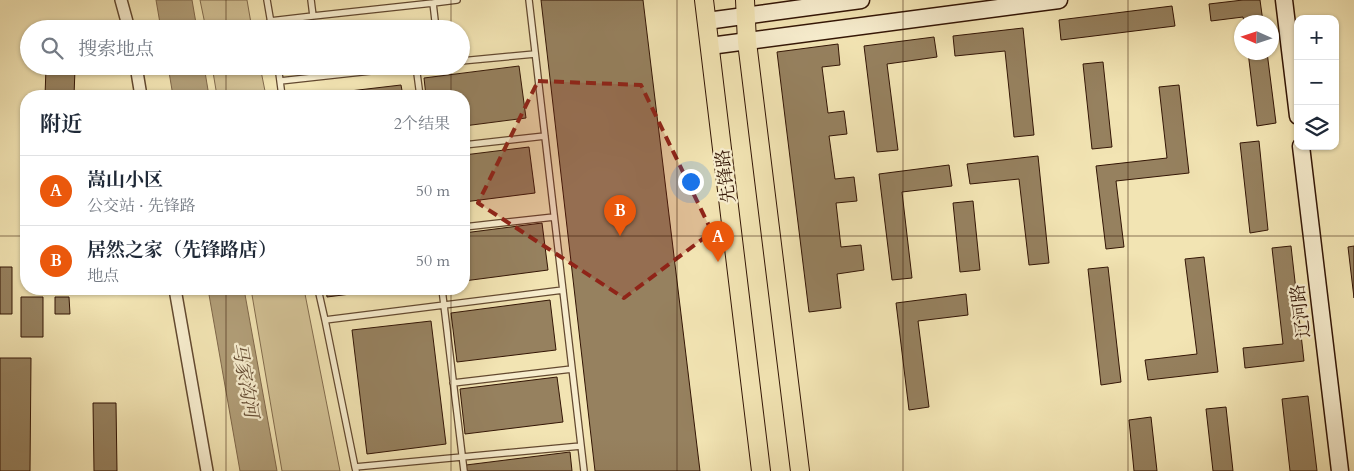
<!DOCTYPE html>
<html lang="zh">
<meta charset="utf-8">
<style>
:root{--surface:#fff;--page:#f2f2f3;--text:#1f2937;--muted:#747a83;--line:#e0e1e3;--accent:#ea580c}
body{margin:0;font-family:Cardo,"Noto Serif SC",serif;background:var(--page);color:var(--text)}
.controls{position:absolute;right:15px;top:15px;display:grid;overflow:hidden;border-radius:10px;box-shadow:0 1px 4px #0004}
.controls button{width:45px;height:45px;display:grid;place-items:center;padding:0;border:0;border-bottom:1px solid var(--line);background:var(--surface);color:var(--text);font:25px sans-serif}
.compass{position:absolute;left:1234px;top:15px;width:45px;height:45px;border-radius:50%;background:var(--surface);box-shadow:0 1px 4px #0004;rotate:273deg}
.you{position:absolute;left:690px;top:181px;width:18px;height:18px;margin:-12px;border:4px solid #fff;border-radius:50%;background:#1a73e8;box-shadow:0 0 0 8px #1a73e833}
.badge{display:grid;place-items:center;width:32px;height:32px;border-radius:50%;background:var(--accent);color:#fff;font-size:16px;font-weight:700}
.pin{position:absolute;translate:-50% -41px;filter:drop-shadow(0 1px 2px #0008)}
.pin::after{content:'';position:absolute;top:26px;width:18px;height:15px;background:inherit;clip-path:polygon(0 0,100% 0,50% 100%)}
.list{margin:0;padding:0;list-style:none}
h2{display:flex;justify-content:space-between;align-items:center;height:65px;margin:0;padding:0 20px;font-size:21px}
h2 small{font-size:16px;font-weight:400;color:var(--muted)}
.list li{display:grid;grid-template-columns:32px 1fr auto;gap:15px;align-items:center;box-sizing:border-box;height:70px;padding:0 20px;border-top:1px solid var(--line)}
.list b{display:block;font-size:19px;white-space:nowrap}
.list p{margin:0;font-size:16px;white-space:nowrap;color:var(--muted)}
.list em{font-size:16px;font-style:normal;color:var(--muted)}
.icon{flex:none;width:28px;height:28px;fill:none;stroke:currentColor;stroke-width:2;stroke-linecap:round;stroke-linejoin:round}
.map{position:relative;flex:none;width:1354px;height:471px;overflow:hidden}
.search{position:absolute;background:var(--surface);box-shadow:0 1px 4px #0004;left:20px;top:20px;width:450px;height:55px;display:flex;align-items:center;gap:12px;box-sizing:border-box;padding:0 18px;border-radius:28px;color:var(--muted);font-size:19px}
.panel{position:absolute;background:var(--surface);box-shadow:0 1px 4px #0004;left:20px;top:90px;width:450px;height:205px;border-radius:20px}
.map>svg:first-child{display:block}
.green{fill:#d2c195;stroke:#826b4d}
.water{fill:#b19e78;stroke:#7f674a}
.building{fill:#96815f;stroke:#331505}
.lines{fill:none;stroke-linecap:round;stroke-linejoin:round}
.service-casing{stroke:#634930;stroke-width:8}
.minor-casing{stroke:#634930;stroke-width:14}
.secondary-casing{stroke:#331505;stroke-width:19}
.primary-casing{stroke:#331505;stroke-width:20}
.service{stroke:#f7edce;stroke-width:5.5}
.minor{stroke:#f7edce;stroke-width:11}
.secondary{stroke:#f7edce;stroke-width:16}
.primary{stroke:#f2e4b3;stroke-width:18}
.marked{fill:#8f2418;fill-opacity:0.2;stroke:#8f2418;stroke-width:4;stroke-dasharray:10 6;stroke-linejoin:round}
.grid{fill:none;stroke:#331505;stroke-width:1;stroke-opacity:0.55}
.labels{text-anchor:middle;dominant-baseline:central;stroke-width:4.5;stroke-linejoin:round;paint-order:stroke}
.street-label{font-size:18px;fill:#331505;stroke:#f7edce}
.water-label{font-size:19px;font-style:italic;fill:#654c33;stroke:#f7edce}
</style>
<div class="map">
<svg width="1354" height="471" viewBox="0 0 1354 471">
<rect width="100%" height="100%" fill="#f2e4b3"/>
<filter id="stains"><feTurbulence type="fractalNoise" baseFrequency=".004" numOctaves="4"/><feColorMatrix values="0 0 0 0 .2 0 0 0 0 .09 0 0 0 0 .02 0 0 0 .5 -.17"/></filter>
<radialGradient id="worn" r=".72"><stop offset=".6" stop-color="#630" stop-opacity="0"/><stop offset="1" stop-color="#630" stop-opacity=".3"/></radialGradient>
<!-- green -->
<path class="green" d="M200 0H247L252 29H206Z
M212 66H260L266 96H217Z
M251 289H304L340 471H282Z"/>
<!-- water -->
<path class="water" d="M156 0H192L197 29H161Z
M168 66H204L209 96H173Z
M208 289H244L277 471H240Z"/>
<!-- building -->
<path class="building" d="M541 0H643L700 471H595Z
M1243 0H1260L1263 22H1244L1243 17 1211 21 1209 4Z
M1172 6 1175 26 1061 40 1059 20Z
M1023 28 1034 135 1014 137 1005 51 955 56 953 36Z
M934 37 937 57 887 64 898 150 877 152 864 46Z
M838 44 840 65 822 67 828 113 844 111 847 134 829 136 835 179 854 177 857 201 836 203 841 247 861 245 864 270 837 274 841 308 809 312 777 52Z
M1248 52H1267L1276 123 1257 126Z
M1103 62 1112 147 1092 149 1083 64Z
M519 66 526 118 464 126V96H426L424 78Z
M46 68 75 69 74 96H45Z
M401 85 403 96H307Z
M1179 85 1189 173 1116 181 1124 247 1106 249 1096 166 1167 158 1159 87Z
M1259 141 1268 230 1250 233 1240 143Z
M529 147 535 193 464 202V155Z
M1038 156 1049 263 1029 265 1019 179 970 184 967 164Z
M949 165 952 186 902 192 912 278 892 280 879 174Z
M973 201 980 270 960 272 953 203Z
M542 223 548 270 464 281V233Z
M1291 246 1304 361 1245 368 1243 348 1283 344 1272 248Z
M1354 246V298L1348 247Z
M1204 257 1218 372 1148 380 1145 360 1197 354 1185 259Z
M0 267H12V314H0Z
M1108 267 1121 382 1101 385 1088 269Z
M326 289H390L327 297Z
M966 294 968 315 918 321 929 407 909 410 896 303Z
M21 297H43V337H21Z
M55 297H69L70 314H55Z
M550 300 556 350 457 362 451 313Z
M431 321 446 444 367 454 352 330Z
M0 358H31L30 471H0Z
M557 377 563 422 465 434 460 389Z
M1308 396 1317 471H1290L1282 399Z
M93 403H116L117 471H94Z
M1226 407 1233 471H1213L1206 409Z
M1151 417 1157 471H1134L1129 420Z
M570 452 572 471H467L466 465Z"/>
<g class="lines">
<!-- service casing -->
<g class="service-casing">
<path id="service" d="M267 0 272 29
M311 0 313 16 433 3
M529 0 584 471
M270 21 313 16
M436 29 433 3 457 0
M461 61 535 54
M278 66 282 96
M416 66 420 96
M280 81 416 66
M464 145 545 136
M464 227 554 217
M318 289 325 320 563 290
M442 289 464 471
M325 320 355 467
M453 383 572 369
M356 471 355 467 581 446"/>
</g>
<!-- minor casing -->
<g class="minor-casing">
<path id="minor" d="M121 0 129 29
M136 66 141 96
M175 289 207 471"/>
</g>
<!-- secondary casing -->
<g class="secondary-casing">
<path id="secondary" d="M1284 0 1298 116
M707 21 861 0
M710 46 1059 0
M1301 146 1340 471"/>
</g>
<!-- primary casing -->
<g class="primary-casing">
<path id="primary" d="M704 0 761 471
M745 0 747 42 800 471"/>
</g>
<!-- service -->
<use href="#service" class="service"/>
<!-- minor -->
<use href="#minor" class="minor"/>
<!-- secondary -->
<use href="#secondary" class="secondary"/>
<!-- primary -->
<use href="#primary" class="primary"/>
</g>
<!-- marked area -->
<path class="marked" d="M538 81 641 85 712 232 624 298 478 203Z"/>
<!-- grid -->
<path class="grid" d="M226 0V29M451 0V29M677 0V471M903 0V471M1128 0V471M226 66V96M451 66V96M0 236H26M464 236H1354M226 289V471M451 289V471"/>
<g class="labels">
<!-- street labels -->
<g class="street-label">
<text transform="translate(726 176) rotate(-97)">先锋路</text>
<text transform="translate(1301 311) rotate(-97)">辽河路</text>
</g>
<!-- water labels -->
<g class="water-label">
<text transform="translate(245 380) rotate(80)">马家沟河</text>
</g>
</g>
<rect width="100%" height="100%" filter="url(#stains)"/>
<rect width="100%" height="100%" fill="url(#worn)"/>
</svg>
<div class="controls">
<button>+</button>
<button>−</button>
<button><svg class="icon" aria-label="layers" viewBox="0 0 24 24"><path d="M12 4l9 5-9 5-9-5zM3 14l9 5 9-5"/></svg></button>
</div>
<svg class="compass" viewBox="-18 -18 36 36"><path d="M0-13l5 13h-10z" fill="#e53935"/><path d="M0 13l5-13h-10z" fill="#747a83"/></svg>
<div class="you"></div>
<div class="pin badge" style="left:718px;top:262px">A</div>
<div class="pin badge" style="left:620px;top:236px">B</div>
<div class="search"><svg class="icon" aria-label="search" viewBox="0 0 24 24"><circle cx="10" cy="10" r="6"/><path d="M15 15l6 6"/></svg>搜索地点</div>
<section class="panel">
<h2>附近<small>2个结果</small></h2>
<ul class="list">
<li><span class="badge">A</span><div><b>嵩山小区</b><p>公交站 · 先锋路</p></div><em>50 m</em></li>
<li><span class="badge">B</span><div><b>居然之家（先锋路店）</b><p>地点</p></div><em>50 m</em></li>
</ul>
</section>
</div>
